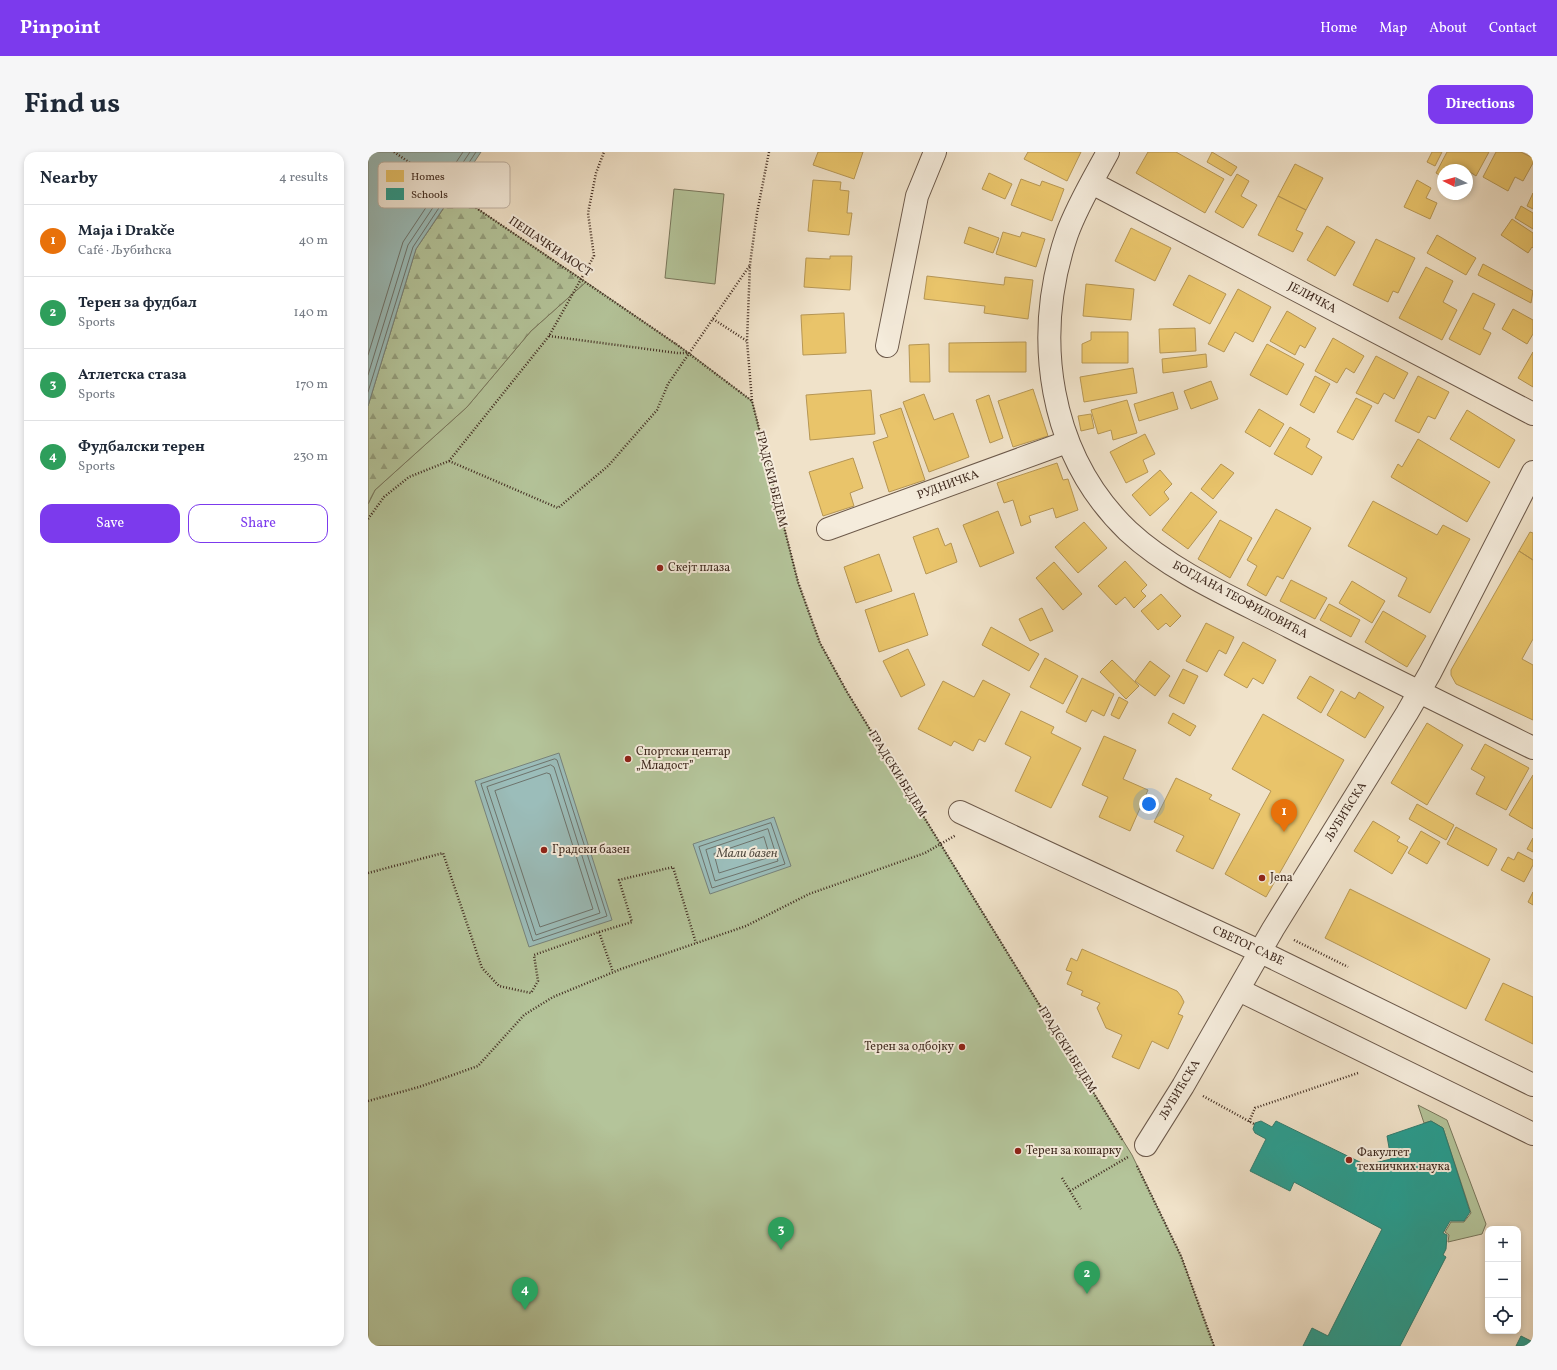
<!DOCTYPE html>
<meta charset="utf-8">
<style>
:root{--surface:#fff;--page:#f6f6f7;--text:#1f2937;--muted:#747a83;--line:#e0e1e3;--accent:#7c3aed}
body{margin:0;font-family:Vollkorn,serif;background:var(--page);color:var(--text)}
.controls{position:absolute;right:12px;bottom:12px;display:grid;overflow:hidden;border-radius:8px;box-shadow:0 2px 6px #0003}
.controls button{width:36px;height:36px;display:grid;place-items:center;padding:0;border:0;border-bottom:1px solid var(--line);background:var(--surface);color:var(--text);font:20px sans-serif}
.compass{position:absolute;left:1069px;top:12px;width:36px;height:36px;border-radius:50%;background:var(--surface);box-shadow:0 2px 6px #0003;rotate:275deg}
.you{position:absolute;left:781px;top:652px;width:14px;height:14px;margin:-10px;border:3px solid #fff;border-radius:50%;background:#1a73e8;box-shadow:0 0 0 6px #1a73e833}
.badge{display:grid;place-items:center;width:26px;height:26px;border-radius:50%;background:var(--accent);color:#fff;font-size:13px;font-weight:700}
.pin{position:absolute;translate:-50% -33px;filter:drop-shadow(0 1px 2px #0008)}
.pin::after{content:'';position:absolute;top:21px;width:14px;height:12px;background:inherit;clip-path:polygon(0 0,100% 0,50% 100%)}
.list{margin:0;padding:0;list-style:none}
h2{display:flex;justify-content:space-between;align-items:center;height:52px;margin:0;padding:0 16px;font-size:17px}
h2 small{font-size:13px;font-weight:400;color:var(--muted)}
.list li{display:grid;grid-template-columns:26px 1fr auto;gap:12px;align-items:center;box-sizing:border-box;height:72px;padding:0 16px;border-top:1px solid var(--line)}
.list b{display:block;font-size:15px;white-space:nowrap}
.list p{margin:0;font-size:13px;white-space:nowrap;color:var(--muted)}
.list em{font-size:13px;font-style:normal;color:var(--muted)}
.actions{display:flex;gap:8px;padding:12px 16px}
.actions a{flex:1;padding:9px 0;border:1px solid var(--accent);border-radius:12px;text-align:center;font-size:14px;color:var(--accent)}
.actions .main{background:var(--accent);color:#fff}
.icon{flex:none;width:22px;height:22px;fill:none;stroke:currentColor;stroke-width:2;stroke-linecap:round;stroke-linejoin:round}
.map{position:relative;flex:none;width:1165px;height:1194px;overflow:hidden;border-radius:12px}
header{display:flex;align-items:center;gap:24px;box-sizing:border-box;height:56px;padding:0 20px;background:var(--accent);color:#fff}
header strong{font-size:19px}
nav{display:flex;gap:22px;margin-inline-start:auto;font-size:14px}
.intro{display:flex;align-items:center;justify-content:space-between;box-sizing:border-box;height:96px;padding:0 24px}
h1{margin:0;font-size:28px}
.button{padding:10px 18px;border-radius:12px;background:var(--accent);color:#fff;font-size:14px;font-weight:700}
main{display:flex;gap:24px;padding:0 24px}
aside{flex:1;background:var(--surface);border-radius:12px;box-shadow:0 2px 6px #0003}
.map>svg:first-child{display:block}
.green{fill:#b4c49a;stroke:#7a785d}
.forest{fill:url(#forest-firs);stroke:#7a785d}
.water{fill:#9bbdba;stroke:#77837c}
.homes{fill:#e9c46a;stroke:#b69654}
.schools{fill:#2a9d8f;stroke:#317b6e}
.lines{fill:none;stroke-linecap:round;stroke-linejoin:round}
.shore{stroke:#6e746d;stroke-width:1}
.minor-casing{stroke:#6c594a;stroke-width:24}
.path{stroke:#402b20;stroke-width:2.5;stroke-dasharray:1 2;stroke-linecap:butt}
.minor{stroke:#f5ecdc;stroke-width:22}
.path-bridge{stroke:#402b20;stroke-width:2.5;stroke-dasharray:1 2;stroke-linecap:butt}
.poi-dot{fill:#8f2418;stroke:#f5ecdc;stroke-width:1.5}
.labels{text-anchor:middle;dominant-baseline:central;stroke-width:4;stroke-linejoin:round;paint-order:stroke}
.street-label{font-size:12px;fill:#402b20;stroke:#f5ecdc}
.poi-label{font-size:12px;fill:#402b20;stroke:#f5ecdc;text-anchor:start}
.water-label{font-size:13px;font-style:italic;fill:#575046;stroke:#f5ecdc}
.key{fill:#f5ecdc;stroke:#bfb2a4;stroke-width:1}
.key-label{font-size:11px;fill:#402b20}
</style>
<header>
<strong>Pinpoint</strong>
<nav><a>Home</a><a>Map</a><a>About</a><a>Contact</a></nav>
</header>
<div class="intro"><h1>Find us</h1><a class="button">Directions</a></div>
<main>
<aside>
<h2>Nearby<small>4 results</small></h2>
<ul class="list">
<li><span class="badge" style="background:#e8710a">1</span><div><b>Maja i Drakče</b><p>Café · Љубићска</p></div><em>40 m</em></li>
<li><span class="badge" style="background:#2e9e5b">2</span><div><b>Терен за фудбал</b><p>Sports</p></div><em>140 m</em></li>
<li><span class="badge" style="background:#2e9e5b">3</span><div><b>Атлетска стаза</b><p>Sports</p></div><em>170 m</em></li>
<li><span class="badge" style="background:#2e9e5b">4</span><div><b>Фудбалски терен</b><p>Sports</p></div><em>230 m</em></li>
</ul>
<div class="actions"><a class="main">Save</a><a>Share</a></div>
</aside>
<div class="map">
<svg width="1165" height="1194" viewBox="0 0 1165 1194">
<defs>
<pattern id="forest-firs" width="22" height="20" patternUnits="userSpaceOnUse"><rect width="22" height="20" fill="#b4c49a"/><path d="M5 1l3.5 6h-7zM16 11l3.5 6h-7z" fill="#949f7d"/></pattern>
</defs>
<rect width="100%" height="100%" fill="#f0e2c9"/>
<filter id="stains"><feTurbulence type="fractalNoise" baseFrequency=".005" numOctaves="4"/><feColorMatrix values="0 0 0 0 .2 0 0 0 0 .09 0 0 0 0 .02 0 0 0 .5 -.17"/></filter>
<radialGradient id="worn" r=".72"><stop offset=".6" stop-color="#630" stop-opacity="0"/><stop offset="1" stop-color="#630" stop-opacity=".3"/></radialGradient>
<!-- green -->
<path class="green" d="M306 37 356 42 347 132 297 126Z
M218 130 321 201 384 249 430 430 452 491 479 540 764 1003 813 1104 846 1194H0V352L7 338 99 255 163 179Z
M1050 953 1079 968 1118 1072 1114 1082 1080 1090 1081 1083 1077 1080 1083 1070H1096L1103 1061 1075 976 1063 969 1056 971Z"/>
<!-- forest -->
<path class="forest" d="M86 41 218 130 163 179 99 255 7 338 0 352V254L48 97Z"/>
<!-- water -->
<path class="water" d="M0 0H113L48 97 0 254Z
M191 601 244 768 161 795 107 629Z
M406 665 423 714 342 742 325 692Z"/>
<!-- homes -->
<path class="homes" d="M450 0H495L486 27 445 13Z
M660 0H713L699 29 656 7Z
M780 0H808L856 27 837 61 768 21Z
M844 0 869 15 863 24 839 10Z
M1064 0H1074L1067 14 1059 10Z
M1079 0H1121L1108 24 1099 18H1075V25L1068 21Z
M1128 0H1153L1165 6V11L1155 29 1147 25 1140 39 1115 25Z
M927 12 955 26 938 58 910 44Z
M621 21 644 32 637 47 614 37Z
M869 22 881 29 873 44 889 53 875 76 847 60Z
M653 27 672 34 674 29 696 37 684 69 643 53Z
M445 28 473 30 472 38 481 39 479 61H484L481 83 440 79Z
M1049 28 1063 36 1058 46 1069 51 1062 67 1036 55Z
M1165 41V57L1159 54Z
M910 44 938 58 928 78 935 81 925 100 890 83Z
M1153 54 1165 61V77L1147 66Z
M1144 67 1165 81V96L1164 95 1160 101 1133 83Z
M959 74 987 90 967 124 939 108Z
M601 75 631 86 625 101 596 91Z
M763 76 803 96 787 129 747 109Z
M635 80 652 85 654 80 677 87 668 115 628 102Z
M1069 83 1108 106 1098 123 1059 101Z
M1008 87 1047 106 1030 141 1025 139 1020 150 985 133Z
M462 104H484L482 138 436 135 438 106 462 107Z
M1115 112 1165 139 1163 151 1110 123Z
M1058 115 1085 129 1075 150 1089 158 1074 188 1031 166Z
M821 123 858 142 842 172 805 153Z
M559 124 636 133 637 125 665 128 660 167 616 161 617 154 556 147Z
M718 132 766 137 763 168 715 164Z
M870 137 903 155 885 190 867 180 856 200 840 192Z
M1105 141 1127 152 1115 177 1123 181 1112 203 1081 187Z
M1145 157 1165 168V182L1159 192 1134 177Z
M919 159 948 176 937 196 932 193 927 203 902 189Z
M476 161 478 201 435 203 433 163Z
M827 176 828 199 792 201 791 177Z
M723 180H760V211H714V192L723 188Z
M965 186 996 204 986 221 978 216 969 231 947 219Z
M658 190V220H581V191Z
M561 192 562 230H542L541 193Z
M899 192 936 212 919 243 882 223Z
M1165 200V235L1150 226Z
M838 202 839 215 795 221 794 207Z
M1008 204 1040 221 1026 247 1016 241 1010 252 988 241Z
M765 216 769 241 716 250 712 225Z
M947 224 962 232 946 261 932 253Z
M1050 224 1081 240 1067 267 1060 264 1051 281 1027 269Z
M843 229 850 247 823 257 816 239Z
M665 237 680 284 645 295 630 249Z
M503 238 507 282 442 288 438 243Z
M805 240 810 257 771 269 766 252Z
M556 242 566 268 585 261 601 305 561 320 535 250Z
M621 243 635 286 622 291 608 248Z
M988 246 1004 254 985 288 969 280Z
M759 248 769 281 745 288 743 278 730 282 723 258Z
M533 256 557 328 521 340 505 290 520 285 512 263Z
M891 257 916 272 902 295 877 280Z
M1099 258 1147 288 1131 316 1082 287Z
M723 262 726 276 713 279 710 264Z
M922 275 942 287 938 295 954 305 944 323 906 302Z
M777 282 787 302 775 308 780 320 758 331 742 300Z
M1050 287 1122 330 1099 370 1023 325 1030 312 1034 315Z
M485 306 495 336 482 341 486 354 455 364 441 320Z
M689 311 695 328 700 327 710 358 688 366 685 356 661 364 663 370 653 374 645 348 636 351 629 331Z
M853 312 866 321 845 347 833 337Z
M792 318 804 332 796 340 801 347 782 364 764 343Z
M823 340 849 360 820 397 794 378Z
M1005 349 1069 383 1075 373 1102 387 1062 461 1030 444 1039 426 980 394Z
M908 357 943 376 915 427 909 424 898 444 879 433 889 414 879 408Z
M630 359 646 401 612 415 595 373Z
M852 368 884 386 862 426 830 407Z
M716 370 739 396 710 421 687 395Z
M570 376 577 394 583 391 589 410 558 422 545 385Z
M1162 380 1165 381V408L1151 399Z
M1151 399 1165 408V487L1154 507 1165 513V568L1088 532 1083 523V518Z
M511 402 524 439 488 451 476 415Z
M757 409 779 433 773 439 778 444 766 456 757 445 748 453 730 434Z
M686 410 714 442 695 458 668 426Z
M923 428 959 446 947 467 912 449Z
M984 429 1017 449 1004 471 971 451Z
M546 441 560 483 511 500 497 458Z
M793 442 813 464 802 475 798 471 790 478 773 459Z
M961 452 992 468 983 485 952 468Z
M674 456 685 479 662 489 651 467Z
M1015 459 1058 484 1039 515 997 490Z
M838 471 866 485 858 502 851 498 839 520 818 509Z
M623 475 671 502 661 519 614 493Z
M875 490 908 508 895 532 885 526 879 536 856 523Z
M540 497 557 533 533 545 515 509Z
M677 506 710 524 695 552 662 535Z
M744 508 771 534 758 547 732 520Z
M782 509 802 524 787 544 767 529Z
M815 517 830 524 816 552 801 544Z
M942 524 966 538 953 561 929 546Z
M714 526 746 542 736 564 724 558 718 570 698 560Z
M615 528 642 542 617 590 611 587 605 599 586 589 583 594 550 577 575 529 606 545Z
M973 539 987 547 991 540 1016 555 997 586 959 563Z
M751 545 760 550 751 567 743 563Z
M653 559 686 575 683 581 713 596 683 656 647 639 663 605 637 592Z
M805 561 828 574 822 584 800 571Z
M895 562 976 608 898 745 857 722 903 639 864 617Z
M1059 571 1095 593 1059 653 1023 631Z
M736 584 768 598 755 627 780 638 762 679 731 665 740 645 714 633Z
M1117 592 1161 616 1138 658 1108 642 1117 625 1103 617Z
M1165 623V677L1141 663Z
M808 626 844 643 841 647 872 662 845 717 808 699 816 684 786 670Z
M1049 652 1086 673 1078 688 1041 667Z
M1005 669 1032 685 1029 689 1040 695 1024 722 986 699Z
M1088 675 1129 697 1120 714 1079 692Z
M1053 679 1072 690 1059 712 1040 701Z
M1165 686V700L1159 697Z
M1150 700 1165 708V713L1156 730 1133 718 1140 705 1146 708Z
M982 737 1122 807 1098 857 957 786Z
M1165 740V753L1160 750Z
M714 797 809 839 813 844 816 850 810 862 815 864 800 897 784 889 771 917 744 905 754 883 738 876 729 856 732 851 713 843 715 839 699 832 704 820 698 818 703 806 709 809Z
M1135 831 1165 845V892L1117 868Z"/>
<!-- schools -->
<path class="schools" d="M893 969 904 975 908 969 998 1013 1023 1007 1019 984 1063 969 1075 976 1102 1060 1096 1069H1082L1075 1081 1079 1083 1078 1097 1075 1103 1078 1105 1032 1194H935L944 1176 960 1184 1014 1077 926 1030 922 1039 882 1019 898 987 887 981 885 977 887 971Z
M1153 1184 1165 1190V1194H1148Z"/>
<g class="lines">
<!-- shore -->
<path class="shore" d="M0 203 35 90 95 0
M0 223 40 93 102 0
M0 240 45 95 108 0
M187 607 189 608 239 764 165 789 113 632Z
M183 613 186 615 232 761 168 783 119 635Z
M179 621 182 622 225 757 172 775 127 639Z
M403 671 417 712 344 736 331 695Z
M400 677 410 709 347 729 338 698Z
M396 685 402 705 351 721 346 702Z"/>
<!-- minor casing -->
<g class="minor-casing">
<path id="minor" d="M740 0C726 26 709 54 699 82 664 185 680 302 760 379 805 421 868 447 922 475 1002 516 1084 556 1165 596
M724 31 1165 262
M519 194 549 44 567 0
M460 377 699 290
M592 660 893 800 1165 933
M871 838 1165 982
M778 993 815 934 905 777 1039 561 1062 521 1165 320"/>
</g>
<!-- path -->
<path class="path" d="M401 0 389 61 382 112 379 189 384 249 430 430 452 491 479 540 755 989
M345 167 379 189
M181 184 309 201H321
M308 192 384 249
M81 309 190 356 240 314 289 258 300 232 382 113
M0 367 16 345 41 325 81 309 181 184 226 104 220 61 228 21 236 0
M0 721 75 701 114 816 131 834 163 841 170 829 166 803 231 780 245 820
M231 780 264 770 251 728 305 715 328 791
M926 788 980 815
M835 944 886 972
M0 949 51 935 110 914 156 863 185 845 253 817 378 774 441 742 557 701 588 683
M881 970 887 956 990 921
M769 1014 813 1104 846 1194
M694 1026 713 1057
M702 1039 760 1005"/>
<!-- minor -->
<use href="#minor" class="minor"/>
<!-- path-bridge -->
<path class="path-bridge" d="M26 0 308 192"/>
</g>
<!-- markers -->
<g class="poi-dot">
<circle cx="292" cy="416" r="4"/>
<circle cx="260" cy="607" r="4"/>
<circle cx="176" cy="698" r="4"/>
<circle cx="894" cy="726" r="4"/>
<circle cx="594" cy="895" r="4"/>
<circle cx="650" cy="999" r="4"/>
<circle cx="981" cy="1008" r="4"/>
</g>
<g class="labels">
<!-- street labels -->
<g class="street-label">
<text transform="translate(182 95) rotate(34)">ПЕШАЧКИ МОСТ</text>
<text transform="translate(944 146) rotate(28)">ЈЕЛИЧКА</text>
<text transform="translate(403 327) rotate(76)">ГРАДСКИ БЕДЕМ</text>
<text transform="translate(580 333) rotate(-20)">РУДНИЧКА</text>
<text transform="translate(872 448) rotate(28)">БОГДАНА ТЕОФИЛОВИЋА</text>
<text transform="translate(529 622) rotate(58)">ГРАДСКИ БЕДЕМ</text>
<text transform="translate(978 660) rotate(-58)">ЉУБИЋСКА</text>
<text transform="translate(880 794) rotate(25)">СВЕТОГ САВЕ</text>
<text transform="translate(699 898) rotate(58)">ГРАДСКИ БЕДЕМ</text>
<text transform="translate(812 938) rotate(-59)">ЉУБИЋСКА</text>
</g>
<!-- poi labels -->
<g class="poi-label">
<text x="300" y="416">Скејт плаза</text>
<text x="268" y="600">Спортски центар<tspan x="268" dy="14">„Младост”</tspan></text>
<text x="184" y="698">Градски базен</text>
<text x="902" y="726">Jena</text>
<text x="586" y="895" text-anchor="end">Терен за одбојку</text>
<text x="658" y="999">Терен за кошарку</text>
<text x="989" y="1001">Факултет<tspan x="989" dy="14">техничких наука</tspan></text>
</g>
<!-- water labels -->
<g class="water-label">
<text x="379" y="702">Мали базен</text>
</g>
</g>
<!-- legend -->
<rect x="10" y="10" width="132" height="46" rx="6" class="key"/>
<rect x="18" y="18" width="18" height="12" fill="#e9c46a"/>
<rect x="18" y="36" width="18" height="12" fill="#2a9d8f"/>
<g class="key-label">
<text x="43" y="28">Homes</text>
<text x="43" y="46">Schools</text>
</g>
<rect width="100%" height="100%" filter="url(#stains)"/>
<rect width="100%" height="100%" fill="url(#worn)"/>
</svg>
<div class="controls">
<button>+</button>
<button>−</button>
<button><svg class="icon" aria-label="locate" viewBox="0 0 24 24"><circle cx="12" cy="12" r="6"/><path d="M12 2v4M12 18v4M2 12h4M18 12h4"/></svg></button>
</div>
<svg class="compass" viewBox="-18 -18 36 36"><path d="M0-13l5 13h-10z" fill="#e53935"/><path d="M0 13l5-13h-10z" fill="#747a83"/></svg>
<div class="you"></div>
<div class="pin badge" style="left:916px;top:680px;background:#e8710a">1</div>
<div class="pin badge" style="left:719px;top:1142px;background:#2e9e5b">2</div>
<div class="pin badge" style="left:413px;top:1098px;background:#2e9e5b">3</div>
<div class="pin badge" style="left:157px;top:1158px;background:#2e9e5b">4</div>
</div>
</main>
